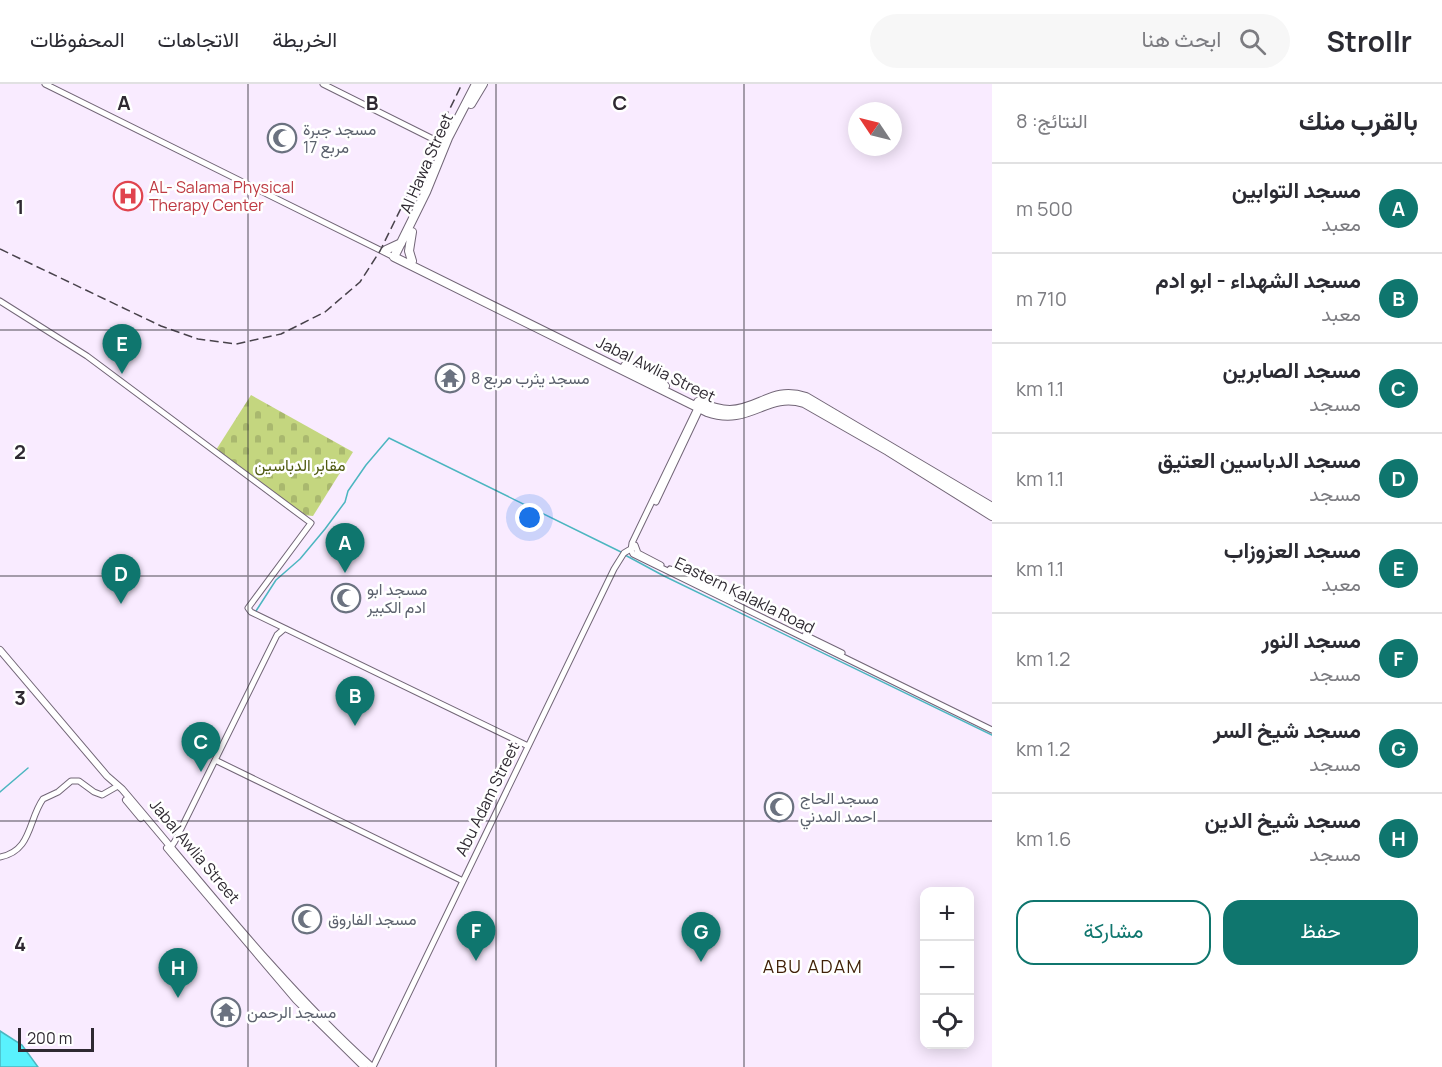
<!DOCTYPE html>
<html lang="ar">
<meta charset="utf-8">
<style>
:root{--surface:#fff;--page:#f7f7f7;--text:#2b2b33;--muted:#7c7c81;--line:#e1e1e2;--accent:#0f766e}
body{margin:0;font-family:Manrope,Vazirmatn,sans-serif;background:var(--page);color:var(--text);direction:rtl}
.controls{position:absolute;right:18px;bottom:18px;display:grid;overflow:hidden;border-radius:12px;box-shadow:0 3px 15px #0003}
.controls button{width:54px;height:54px;display:grid;place-items:center;padding:0;border:0;border-bottom:2px solid var(--line);background:var(--surface);color:var(--text);font:30px sans-serif}
.compass{position:absolute;left:848px;top:18px;width:54px;height:54px;border-radius:50%;background:var(--surface);box-shadow:0 3px 15px #0003;rotate:305deg}
.scale{position:absolute;left:18px;bottom:15px;width:76px;box-sizing:border-box;padding-left:6px;border:3px solid #2e2931;border-top:0;font-size:16px;line-height:21px;white-space:nowrap;color:#2e2931;-webkit-text-stroke:4px #fff;paint-order:stroke}
.you{position:absolute;left:530px;top:434px;width:21px;height:21px;margin:-15px;border:4px solid #fff;border-radius:50%;background:#1a73e8;box-shadow:0 0 0 9px #1a73e833}
.badge{display:grid;place-items:center;width:39px;height:39px;border-radius:50%;background:var(--accent);color:#fff;font-size:20px;font-weight:700}
.pin{position:absolute;translate:-50% -50px;filter:drop-shadow(0 2px 3px #0008)}
.pin::after{content:'';position:absolute;top:32px;width:21px;height:18px;background:inherit;clip-path:polygon(0 0,100% 0,50% 100%)}
.list{margin:0;padding:0;list-style:none}
h2{display:flex;justify-content:space-between;align-items:center;height:78px;margin:0;padding:0 24px;font-size:26px}
h2 small{font-size:20px;font-weight:400;color:var(--muted)}
.list li{display:grid;grid-template-columns:39px 1fr auto;gap:18px;align-items:center;box-sizing:border-box;height:90px;padding:0 24px;border-top:2px solid var(--line)}
.list b{display:block;font-size:22px;white-space:nowrap}
.list p{margin:0;font-size:20px;white-space:nowrap;color:var(--muted)}
.list em{font-size:20px;font-style:normal;color:var(--muted)}
.actions{display:flex;gap:12px;padding:18px 24px}
.actions a{flex:1;padding:14px 0;border:2px solid var(--accent);border-radius:18px;text-align:center;font-size:21px;color:var(--accent)}
.actions .main{background:var(--accent);color:#fff}
.icon{flex:none;width:33px;height:33px;fill:none;stroke:currentColor;stroke-width:2;stroke-linecap:round;stroke-linejoin:round}
.map{position:relative;flex:none;width:992px;height:983px;overflow:hidden;direction:ltr}
header{display:flex;align-items:center;gap:36px;box-sizing:border-box;height:84px;padding:0 30px;background:var(--surface);border-bottom:2px solid var(--line)}
header strong{font-size:28px}
nav{display:flex;gap:33px;margin-inline-start:auto;font-size:21px}
.search{width:420px;height:54px;background:var(--page);display:flex;align-items:center;gap:15px;box-sizing:border-box;padding:0 21px;border-radius:33px;color:var(--muted);font-size:22px}
main{display:flex}
aside{flex:1;background:var(--surface)}
.map>svg:first-child{display:block}
.cemetery{fill:url(#cemetery-stones)}
.water{fill:#59f2fd;stroke:#4cb6c0;stroke-width:1.5}
.lines{fill:none;stroke-linecap:round;stroke-linejoin:round}
.stream{stroke:#4cb6c0;stroke-width:1.5}
.secondary-casing{stroke:#726677;stroke-width:7}
.primary-casing{stroke:#726677;stroke-width:8}
.highway-casing{stroke:#726677;stroke-width:10}
.secondary{stroke:#fff;stroke-width:5}
.primary{stroke:#fff;stroke-width:6}
.highway{stroke:#fff;stroke-width:8}
.rail{stroke:#48424b;stroke-width:1.5;stroke-dasharray:9 4.5;stroke-linecap:butt}
.grid{fill:none;stroke:#2e2931;stroke-width:1.5;stroke-opacity:0.55}
.labels{text-anchor:middle;dominant-baseline:central;stroke-width:5;stroke-linejoin:round;paint-order:stroke}
.worship-label{font-size:16px;fill:#5b616d;stroke:#fff;text-anchor:start}
.street-label{font-size:16px;fill:#2e2931;stroke:#fff}
.health-label{font-size:16px;fill:#be3a42;stroke:#fff;text-anchor:start}
.park-label{font-size:16px;fill:#4f5a11;stroke:#fff}
.neighbourhood-label{font-size:18px;letter-spacing:1.5px;fill:#412109;stroke:#fff}
.grid-label{font-size:20px;text-anchor:middle;font-weight:bold;fill:#2e2931;stroke:#fff;stroke-width:5;stroke-linejoin:round;paint-order:stroke}
</style>
<header>
<strong>Strollr</strong>
<div class="search"><svg class="icon" aria-label="search" viewBox="0 0 24 24"><circle cx="10" cy="10" r="6"/><path d="M15 15l6 6"/></svg>ابحث هنا</div>
<nav><a>الخريطة</a><a>الاتجاهات</a><a>المحفوظات</a></nav>
</header>
<main>
<aside>
<h2>بالقرب منك<small>النتائج: 8</small></h2>
<ul class="list">
<li><span class="badge">A</span><div><b>مسجد التوابين</b><p>معبد</p></div><em>500 m</em></li>
<li><span class="badge">B</span><div><b>مسجد الشهداء - ابو ادم</b><p>معبد</p></div><em>710 m</em></li>
<li><span class="badge">C</span><div><b>مسجد الصابرين</b><p>مسجد</p></div><em>1.1 km</em></li>
<li><span class="badge">D</span><div><b>مسجد الدباسين العتيق</b><p>مسجد</p></div><em>1.1 km</em></li>
<li><span class="badge">E</span><div><b>مسجد العزوزاب</b><p>معبد</p></div><em>1.1 km</em></li>
<li><span class="badge">F</span><div><b>مسجد النور</b><p>مسجد</p></div><em>1.2 km</em></li>
<li><span class="badge">G</span><div><b>مسجد شيخ السر</b><p>مسجد</p></div><em>1.2 km</em></li>
<li><span class="badge">H</span><div><b>مسجد شيخ الدين</b><p>مسجد</p></div><em>1.6 km</em></li>
</ul>
<div class="actions"><a class="main">حفظ</a><a>مشاركة</a></div>
</aside>
<div class="map">
<svg width="992" height="983" viewBox="0 0 992 983">
<defs>
<pattern id="cemetery-stones" width="16" height="16" patternUnits="userSpaceOnUse" patternTransform="scale(1.5)"><rect width="16" height="16" fill="#c4d67f"/><path d="M2 7V4a2 2 0 0 1 4 0v3zM10 15v-3a2 2 0 0 1 4 0v3z" fill="#a9b86e"/></pattern>
</defs>
<rect width="100%" height="100%" fill="#f9ebff"/>
<!-- cemetery -->
<path class="cemetery" d="M251 311 353 368 313 432 303 431 216 366Z"/>
<!-- water -->
<path class="water" d="M0 947 22 961 38 983H0Z"/>
<g class="lines">
<!-- stream -->
<path class="stream" d="M625 471 664 492 992 651
M256 527 276 496 300 475 325 445 345 418 348 407 366 381 389 354 621 468
M0 708 28 684"/>
<!-- secondary casing -->
<g class="secondary-casing">
<path id="secondary" d="M45 0 394 173
M323 0 435 56 442 67
M0 217 87 272 311 439 248 524 251 528 528 662
M699 320 632 459 631 466 633 470 992 646
M656 418 701 323
M635 461 638 469 661 481
M670 485 732 515
M805 551 842 569
M215 676 463 797
M169 766 175 757 277 551 284 545
M0 773C32 767 28 736 43 715L58 708 71 697H79L94 708 102 711 116 703
M373 983 614 485 624 469 634 463"/>
</g>
<!-- primary casing -->
<g class="primary-casing">
<path id="primary" d="M0 566 107 692 122 705C203 800 280 900 372 983
M126 716 141 734
M167 764 296 916 364 983"/>
</g>
<!-- highway casing -->
<g class="highway-casing">
<path id="highway" d="M476 0 448 54 426 108 394 173 707 328C750 343 766 307 804 319L888 367 992 432
M471 20 483 0
M386 166 401 159
M412 177 409 167 412 148
M625 282 665 302
M698 318C708 322 719 326 730 326 760 325 772 302 806 313L992 423"/>
</g>
<!-- secondary -->
<use href="#secondary" class="secondary"/>
<!-- primary -->
<use href="#primary" class="primary"/>
<!-- highway -->
<use href="#highway" class="highway"/>
<!-- rail -->
<path class="rail" d="M0 165 161 242 198 255 236 260 281 250 325 228 360 198 380 167 462 0"/>
</g>
<!-- grid -->
<path class="grid" d="M248 0V983M496 0V983M744 0V983M0 246H992M0 492H992M0 737H992"/>
<!-- icons -->
<defs>
<g id="mosque-ring" transform="scale(1.5)"><circle r="9.5" fill="#fff" stroke="#6b7280" stroke-width="1.5"/><path d="M3.5-4.9A6 6 0 1 0 3.5 4.9A5 5 0 1 1 3.5-4.9Z" fill="#6b7280"/></g>
<g id="hospital-ring" transform="scale(1.5)"><circle r="9.5" fill="#fff" stroke="#e0444e" stroke-width="1.5"/><path d="M-5-5h3v3.5h4V-5h3V5h-3V1.5h-4V5h-3Z" fill="#e0444e"/></g>
<g id="temple-ring" transform="scale(1.5)"><circle r="9.5" fill="#fff" stroke="#6b7280" stroke-width="1.5"/><path d="M0-6L5-2H3V0L6.5 2.5H4V6H1.5V3h-3V6H-4V2.5H-6.5L-3 0V-2H-5Z" fill="#6b7280"/></g>
</defs>
<g fill-rule="evenodd">
<use href="#mosque-ring" x="282" y="54"/>
<use href="#hospital-ring" x="128" y="112"/>
<use href="#temple-ring" x="450" y="294"/>
<use href="#mosque-ring" x="346" y="514"/>
<use href="#mosque-ring" x="779" y="723"/>
<use href="#mosque-ring" x="307" y="835"/>
<use href="#temple-ring" x="226" y="928"/>
</g>
<g class="labels">
<!-- worship labels -->
<g class="worship-label">
<text x="303" y="45">مسجد جبرة<tspan x="303" dy="18">مربع 17</tspan></text>
<text x="471" y="294">مسجد يثرب مربع 8</text>
<text x="367" y="505">مسجد ابو<tspan x="367" dy="18">ادم الكبير</tspan></text>
<text x="800" y="714">مسجد الحاج<tspan x="800" dy="18">احمد المدني</tspan></text>
<text x="328" y="835">مسجد الفاروق</text>
<text x="247" y="928">مسجد الرحمن</text>
</g>
<!-- street labels -->
<g class="street-label">
<text transform="translate(426 79) rotate(-66)">Al Hawa Street</text>
<text transform="translate(656 285) rotate(26)">Jabal Awlia Street</text>
<text transform="translate(745 511) rotate(26)">Eastern Kalakla Road</text>
<text transform="translate(487 715) rotate(-64)">Abu Adam Street</text>
<text transform="translate(195 767) rotate(50)">Jabal Awlia Street</text>
</g>
<!-- health labels -->
<g class="health-label">
<text x="149" y="103">AL- Salama Physical<tspan x="149" dy="18">Therapy Center</tspan></text>
</g>
<!-- park labels -->
<g class="park-label">
<text x="300" y="381">مقابر الدباسين</text>
</g>
<!-- neighbourhood labels -->
<g class="neighbourhood-label">
<text x="813" y="882">ABU ADAM</text>
</g>
</g>
<g class="grid-label">
<text x="124" y="26">A</text>
<text x="372" y="26">B</text>
<text x="620" y="26">C</text>
<text x="20" y="130">1</text>
<text x="20" y="375">2</text>
<text x="20" y="621">3</text>
<text x="20" y="867">4</text>
</g>
</svg>
<div class="controls">
<button>+</button>
<button>−</button>
<button><svg class="icon" aria-label="locate" viewBox="0 0 24 24"><circle cx="12" cy="12" r="6"/><path d="M12 2v4M12 18v4M2 12h4M18 12h4"/></svg></button>
</div>
<svg class="compass" viewBox="-18 -18 36 36"><path d="M0-13l5 13h-10z" fill="#e53935"/><path d="M0 13l5-13h-10z" fill="#7c7c81"/></svg>
<div class="scale">200 m</div>
<div class="you"></div>
<div class="pin badge" style="left:345px;top:489px">A</div>
<div class="pin badge" style="left:355px;top:642px">B</div>
<div class="pin badge" style="left:201px;top:688px">C</div>
<div class="pin badge" style="left:121px;top:520px">D</div>
<div class="pin badge" style="left:122px;top:290px">E</div>
<div class="pin badge" style="left:476px;top:877px">F</div>
<div class="pin badge" style="left:701px;top:878px">G</div>
<div class="pin badge" style="left:178px;top:914px">H</div>
</div>
</main>
